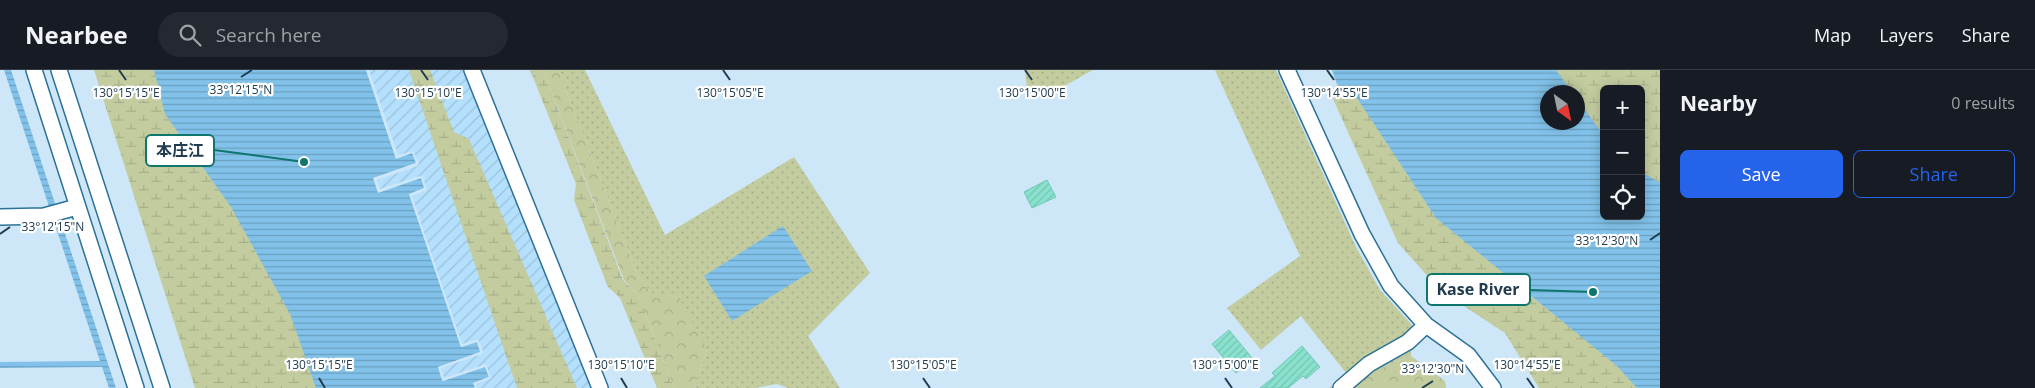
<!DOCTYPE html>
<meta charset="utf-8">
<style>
:root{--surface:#171b24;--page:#242831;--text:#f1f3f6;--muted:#9ea1a6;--line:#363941;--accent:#2563eb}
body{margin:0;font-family:"Open Sans","Noto Sans JP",sans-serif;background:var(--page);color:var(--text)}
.controls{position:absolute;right:15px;top:15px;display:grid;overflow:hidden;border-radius:8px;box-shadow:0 2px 12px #0003}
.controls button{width:45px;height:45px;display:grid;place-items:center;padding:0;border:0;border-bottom:1px solid var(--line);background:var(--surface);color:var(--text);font:25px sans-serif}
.compass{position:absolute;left:1540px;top:15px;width:45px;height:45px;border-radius:50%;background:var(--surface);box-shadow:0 2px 12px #0003;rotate:147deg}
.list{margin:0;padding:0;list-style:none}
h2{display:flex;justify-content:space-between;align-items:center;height:65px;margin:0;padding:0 20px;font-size:21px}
h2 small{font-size:16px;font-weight:400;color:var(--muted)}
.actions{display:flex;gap:10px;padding:15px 20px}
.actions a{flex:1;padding:11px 0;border:1px solid var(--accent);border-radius:8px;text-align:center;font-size:18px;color:var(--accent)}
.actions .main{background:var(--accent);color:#fff}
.icon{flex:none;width:28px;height:28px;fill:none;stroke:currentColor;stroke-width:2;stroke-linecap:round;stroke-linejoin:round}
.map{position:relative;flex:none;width:1660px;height:318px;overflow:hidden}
header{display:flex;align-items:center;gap:30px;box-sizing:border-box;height:70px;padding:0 25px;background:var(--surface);border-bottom:1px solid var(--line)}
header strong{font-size:24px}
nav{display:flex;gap:28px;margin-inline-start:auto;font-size:18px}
.search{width:350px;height:45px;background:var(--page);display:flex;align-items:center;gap:12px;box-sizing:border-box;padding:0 18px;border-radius:28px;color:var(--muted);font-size:19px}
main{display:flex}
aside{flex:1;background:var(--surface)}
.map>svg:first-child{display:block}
.industrial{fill:url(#industrial-furrows)}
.grass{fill:url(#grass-dots)}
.forest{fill:url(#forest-crowns)}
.wetland{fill:url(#wetland-marsh);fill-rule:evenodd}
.water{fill:url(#water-rules)}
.pier{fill:#cde7f9}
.building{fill:url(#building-hatch);stroke:#70c9b4}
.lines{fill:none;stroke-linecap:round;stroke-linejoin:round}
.minor-casing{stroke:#2c7197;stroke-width:18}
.minor{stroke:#fff;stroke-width:15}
.ticks{fill:none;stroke:#203c4e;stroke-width:2}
.ticks-label{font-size:12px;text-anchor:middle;fill:#203c4e;stroke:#fff;stroke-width:4.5;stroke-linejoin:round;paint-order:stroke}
.leader{fill:none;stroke:#0f766e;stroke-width:2}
.callout-dot{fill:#0f766e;stroke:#fff;stroke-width:2}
.callout{fill:#fff;stroke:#0f766e;stroke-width:2}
.callout-label{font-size:16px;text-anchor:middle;font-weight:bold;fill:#203c4e}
</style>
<header>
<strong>Nearbee</strong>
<div class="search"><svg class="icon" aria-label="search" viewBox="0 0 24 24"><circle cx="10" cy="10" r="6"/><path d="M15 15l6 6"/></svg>Search here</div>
<nav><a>Map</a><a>Layers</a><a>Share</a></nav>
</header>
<main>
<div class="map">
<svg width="1660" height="318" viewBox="0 0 1660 318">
<defs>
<pattern id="industrial-furrows" width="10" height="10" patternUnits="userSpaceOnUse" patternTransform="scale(1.25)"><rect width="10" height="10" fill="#b4e0fd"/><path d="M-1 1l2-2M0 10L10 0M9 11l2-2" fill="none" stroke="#9ac1da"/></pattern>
<pattern id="grass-dots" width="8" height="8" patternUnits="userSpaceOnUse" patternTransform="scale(1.25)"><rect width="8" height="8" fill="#c3cc9f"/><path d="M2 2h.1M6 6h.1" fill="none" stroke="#a7b08b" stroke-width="1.8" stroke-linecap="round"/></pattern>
<pattern id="forest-crowns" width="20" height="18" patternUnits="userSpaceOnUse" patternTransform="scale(1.25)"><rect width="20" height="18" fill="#c3cc9f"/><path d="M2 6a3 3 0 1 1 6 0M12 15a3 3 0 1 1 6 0" fill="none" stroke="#a7b08b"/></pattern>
<pattern id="wetland-marsh" width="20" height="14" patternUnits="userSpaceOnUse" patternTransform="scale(1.25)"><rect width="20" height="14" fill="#c3cc9f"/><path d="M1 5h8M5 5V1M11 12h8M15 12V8" fill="none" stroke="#a7b08b"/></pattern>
<pattern id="water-rules" width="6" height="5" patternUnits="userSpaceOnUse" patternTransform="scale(1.25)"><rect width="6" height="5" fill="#82c2ea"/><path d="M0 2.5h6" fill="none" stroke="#6a9fc0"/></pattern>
<pattern id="building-hatch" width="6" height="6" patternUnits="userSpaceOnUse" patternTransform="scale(1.25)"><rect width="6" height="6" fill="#89e2cd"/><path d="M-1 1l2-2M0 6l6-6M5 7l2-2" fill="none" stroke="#76c3b2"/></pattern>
</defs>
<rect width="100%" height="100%" fill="#cde7f9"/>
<!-- industrial -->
<path class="industrial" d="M253 0H466L593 318H368Z"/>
<!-- grass -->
<path class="grass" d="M558 0H585L665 165 794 87 870 203 808 266 840 318H788L777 314 755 318H694L707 280 653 225 638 206Z
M1025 0H1093L1050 24 1027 19Z
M1215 0H1276L1356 177 1380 220 1412 255 1411 286 1373 301 1354 318H1329L1346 303 1301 246 1261 280 1227 238 1300 186Z"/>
<!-- forest -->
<path class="forest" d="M543 0H558L638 206 653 225 677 223 707 280 694 318H674L638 225 624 210Z
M1411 286 1445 311 1446 318H1354L1373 301Z"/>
<!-- wetland -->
<path class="wetland" d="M94 0H196L343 318H195Z
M409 0H430L454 62 469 69 577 318H517Z
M530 0H543L623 210 638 225 674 318H657L620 228 608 217 574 130 576 114Z
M1332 0H1360L1660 318H1539L1505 263 1441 221 1398 173 1333 29 1337 14Z
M1481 0H1660V153L1641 142V19H1604V120ZM1548 22H1578V52H1548Z"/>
<!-- water -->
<path class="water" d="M4 0H11L116 318H109L102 297 0 298V292L100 291Z
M154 0H366L396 88 413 83 416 93 374 108 378 122 421 108 425 118 409 124 461 277 477 272 481 282 438 297 442 311 485 297 489 307 473 313 475 318H316L290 244 231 137 165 44Z
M1332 0H1556L1572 22H1548V52H1578V30L1604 66V146H1641V101L1660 113V318H1637L1617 296 1436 148 1357 28 1337 14Z
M783 156 812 201 732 251 704 206Z"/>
<!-- pier -->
<path class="pier" d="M366 0H369L398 85 413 81 419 93 417 96 377 110 380 119 420 106 423 107 427 120 412 126 462 274 478 269 483 281 482 284 441 298 444 308 486 294 491 308 476 314 477 318H475L473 313 489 307 485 297 443 311 438 297 480 282 477 272 461 277 409 124 424 118 421 108 378 123 373 108 416 93 412 83 396 89Z"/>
<!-- building -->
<path class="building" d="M1047 110 1056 127 1032 138 1024 122Z
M1229 260 1253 289 1236 303 1212 274Z
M1302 276 1320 297 1306 309 1303 306 1288 318H1260L1275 306 1272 303Z"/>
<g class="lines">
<!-- minor casing -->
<g class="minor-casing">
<path id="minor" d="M34 0 136 318
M59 0 162 318
M472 0 600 318
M1287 0 1362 164 1391 216 1426 255 1468 285 1493 318
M0 147 44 146 77 137
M1341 318 1369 294 1408 272 1426 255"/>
</g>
<!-- minor -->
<use href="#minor" class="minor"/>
</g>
<!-- ticks -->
<path class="ticks" d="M119 0 126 10M421 0 428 10M723 0 730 10M1025 0 1032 10M1327 0 1334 10M241 7 252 0M0 164 10 157M1650 170 1660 163M319 308 325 318M621 308 627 318M923 308 930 318M1225 308 1232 318M1527 308 1534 318M1422 318 1433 311"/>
<g class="ticks-label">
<text x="241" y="24">33°12'15"N</text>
<text x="126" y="27">130°15'15"E</text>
<text x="428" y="27">130°15'10"E</text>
<text x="730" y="27">130°15'05"E</text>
<text x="1032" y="27">130°15'00"E</text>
<text x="1334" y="27">130°14'55"E</text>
<text x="53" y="161">33°12'15"N</text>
<text x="1607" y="175">33°12'30"N</text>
<text x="319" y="299">130°15'15"E</text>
<text x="621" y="299">130°15'10"E</text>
<text x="923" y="299">130°15'05"E</text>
<text x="1225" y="299">130°15'00"E</text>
<text x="1527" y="299">130°14'55"E</text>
<text x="1433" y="303">33°12'30"N</text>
</g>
<!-- callouts -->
<path class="leader" d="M304 92L214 80M1593 222L1530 220"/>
<g class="callout-dot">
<circle cx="304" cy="92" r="5"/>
<circle cx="1593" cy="222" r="5"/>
</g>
<g class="callout">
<rect x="146" y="65" width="68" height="31" rx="5"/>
<rect x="1427" y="204" width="103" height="31" rx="5"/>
</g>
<g class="callout-label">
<text x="180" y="86">本庄江</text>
<text x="1478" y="225">Kase River</text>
</g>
</svg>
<div class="controls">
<button>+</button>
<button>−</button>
<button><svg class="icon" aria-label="locate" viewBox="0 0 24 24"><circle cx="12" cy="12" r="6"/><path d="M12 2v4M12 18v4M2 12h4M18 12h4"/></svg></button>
</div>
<svg class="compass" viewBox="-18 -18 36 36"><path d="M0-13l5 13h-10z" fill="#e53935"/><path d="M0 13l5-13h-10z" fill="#9ea1a6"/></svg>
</div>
<aside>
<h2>Nearby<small>0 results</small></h2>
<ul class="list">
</ul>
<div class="actions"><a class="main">Save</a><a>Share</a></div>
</aside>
</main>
